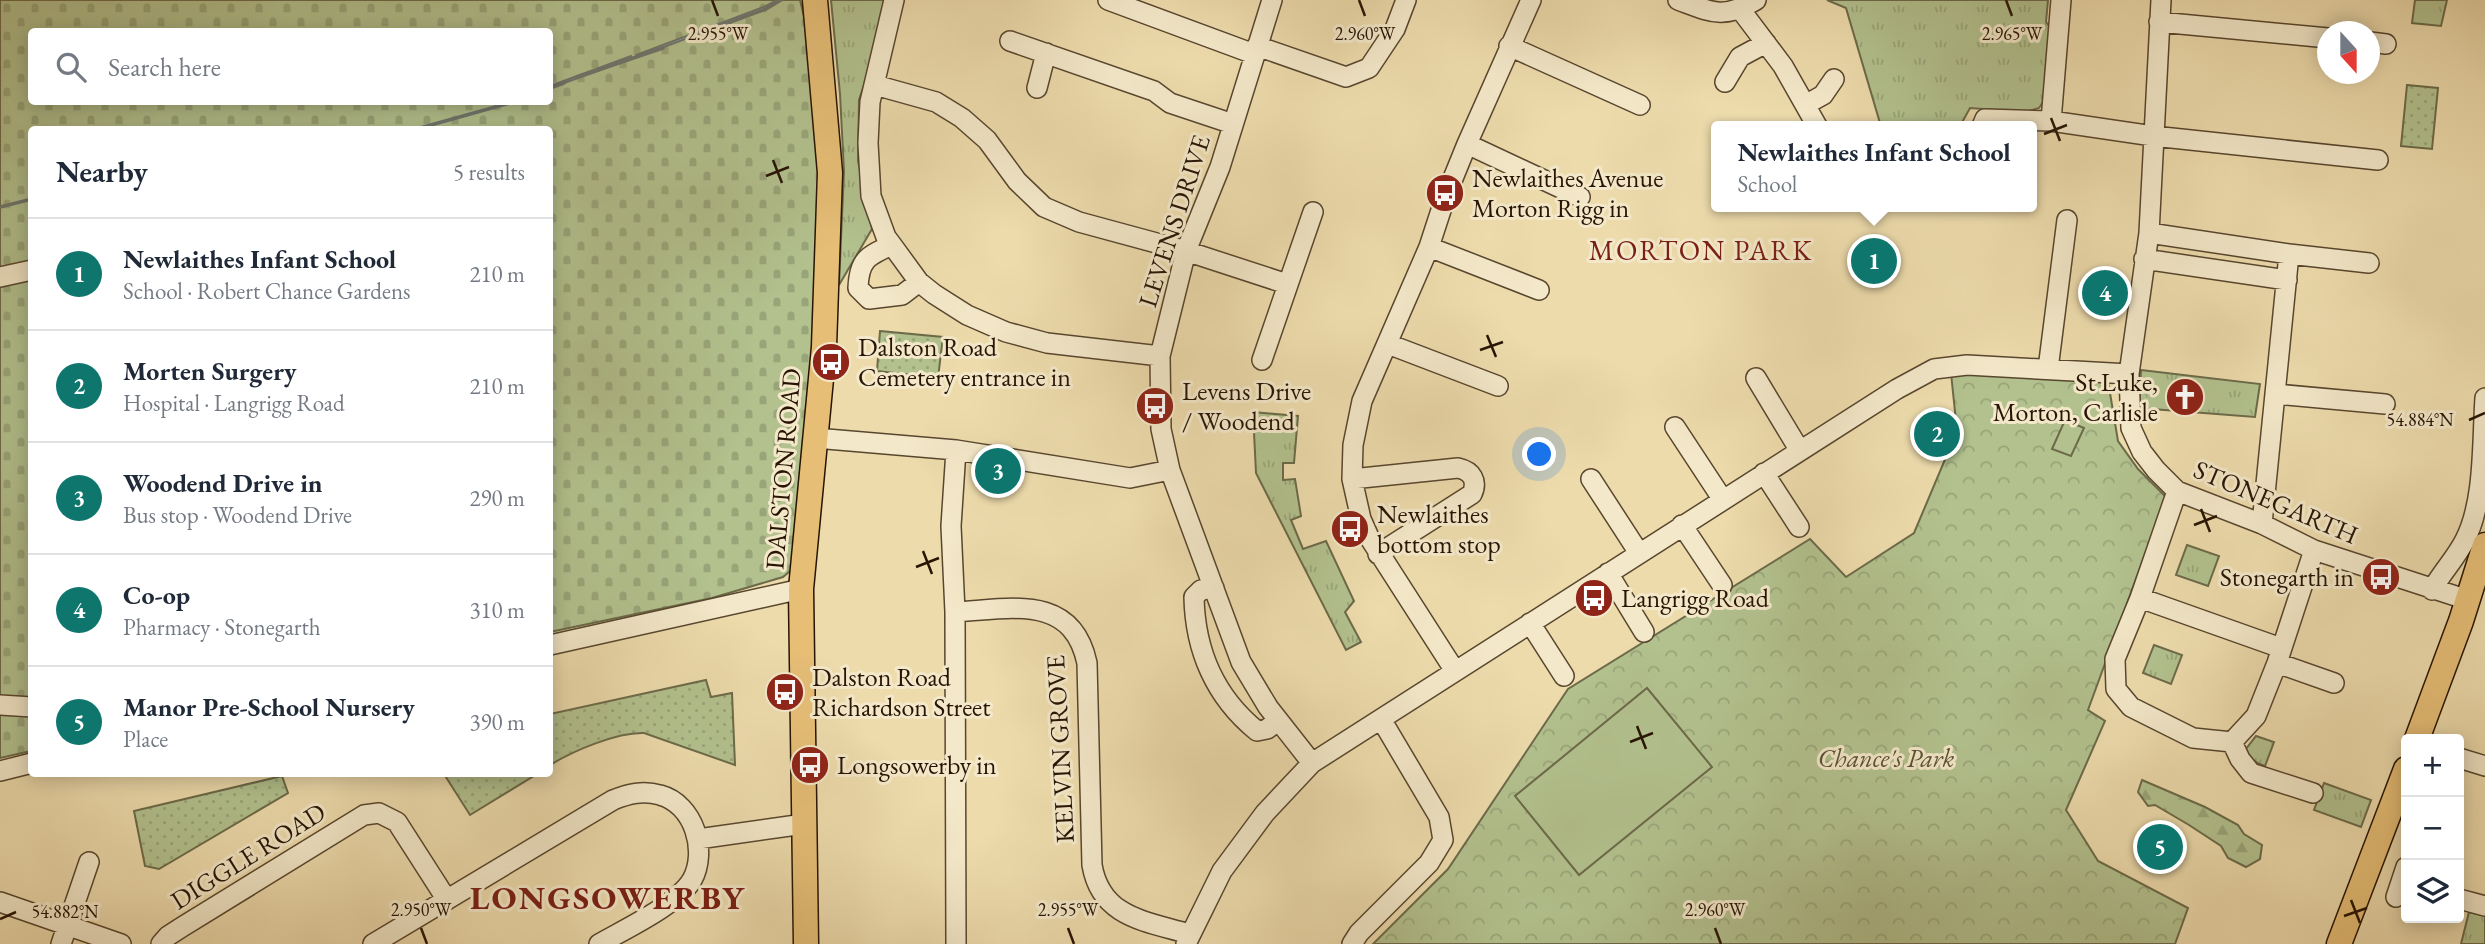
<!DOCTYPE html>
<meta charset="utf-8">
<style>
:root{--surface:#fff;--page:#f6f6f7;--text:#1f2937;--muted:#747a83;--line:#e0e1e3;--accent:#0f766e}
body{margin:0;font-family:"EB Garamond",serif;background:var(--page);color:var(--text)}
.controls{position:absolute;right:21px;bottom:21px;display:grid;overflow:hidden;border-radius:7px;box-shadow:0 4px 18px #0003}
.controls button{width:63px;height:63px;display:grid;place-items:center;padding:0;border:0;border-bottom:2px solid var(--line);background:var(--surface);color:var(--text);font:35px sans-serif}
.compass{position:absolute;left:2317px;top:21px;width:63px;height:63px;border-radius:50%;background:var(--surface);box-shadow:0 4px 18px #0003;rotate:159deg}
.you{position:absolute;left:1540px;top:455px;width:24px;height:24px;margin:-18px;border:5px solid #fff;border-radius:50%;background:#1a73e8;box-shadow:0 0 0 10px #1a73e833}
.badge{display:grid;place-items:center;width:46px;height:46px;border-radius:50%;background:var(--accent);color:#fff;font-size:23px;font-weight:700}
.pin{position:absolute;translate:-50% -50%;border:4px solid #fff;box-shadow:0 2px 7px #0006}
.popup{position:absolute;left:1711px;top:121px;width:326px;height:91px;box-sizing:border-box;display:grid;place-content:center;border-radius:7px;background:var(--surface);filter:drop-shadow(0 2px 5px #0005);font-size:23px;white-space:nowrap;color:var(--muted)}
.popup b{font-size:26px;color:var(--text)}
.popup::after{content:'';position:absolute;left:50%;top:100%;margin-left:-14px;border:14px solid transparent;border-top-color:var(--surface)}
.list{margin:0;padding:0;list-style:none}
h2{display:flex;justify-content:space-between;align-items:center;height:91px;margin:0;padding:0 28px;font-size:30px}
h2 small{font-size:23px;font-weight:400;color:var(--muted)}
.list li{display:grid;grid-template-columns:46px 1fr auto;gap:21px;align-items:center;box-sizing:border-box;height:112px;padding:0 28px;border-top:2px solid var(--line)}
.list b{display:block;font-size:26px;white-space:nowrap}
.list p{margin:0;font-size:23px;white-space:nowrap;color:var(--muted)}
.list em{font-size:23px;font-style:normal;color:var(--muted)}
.icon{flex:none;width:38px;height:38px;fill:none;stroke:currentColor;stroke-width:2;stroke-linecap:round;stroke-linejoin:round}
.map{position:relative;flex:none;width:2485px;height:944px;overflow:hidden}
.search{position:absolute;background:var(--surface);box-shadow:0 4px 18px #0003;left:28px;top:28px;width:525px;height:77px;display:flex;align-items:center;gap:18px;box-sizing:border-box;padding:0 24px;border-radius:7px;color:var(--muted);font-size:26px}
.panel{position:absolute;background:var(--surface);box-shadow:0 4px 18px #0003;left:28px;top:126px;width:525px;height:651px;border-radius:7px}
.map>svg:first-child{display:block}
.grass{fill:url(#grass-tufts);stroke:#6c6a49;stroke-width:2}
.forest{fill:url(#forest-firs);stroke:#6c6a49;stroke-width:2}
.cemetery{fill:url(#cemetery-stones);stroke:#6c6a49;stroke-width:2;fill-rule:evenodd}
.park{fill:url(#park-crowns);stroke:#6c6a49;stroke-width:2}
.garden{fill:url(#garden-dots);stroke:#6c6a49;stroke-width:2}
.pitch{fill:#b2c18e;stroke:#6c6a49;stroke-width:2}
.water{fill:#9eb8b5;stroke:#6e766e;stroke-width:2}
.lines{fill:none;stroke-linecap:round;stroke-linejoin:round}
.stream{stroke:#6e766e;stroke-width:3.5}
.minor-casing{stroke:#58462e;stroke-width:22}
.major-casing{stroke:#271404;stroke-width:27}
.minor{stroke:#f3e8c9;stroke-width:19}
.major{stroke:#e6be76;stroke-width:24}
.ticks{fill:none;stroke:#271404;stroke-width:2.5}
.labels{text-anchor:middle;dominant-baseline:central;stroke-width:6;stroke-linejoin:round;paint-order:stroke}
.poi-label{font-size:26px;fill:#271404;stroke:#f3e8c9;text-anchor:start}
.street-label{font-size:26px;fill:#271404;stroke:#f3e8c9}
.park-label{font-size:26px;font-style:italic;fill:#585134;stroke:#f3e8c9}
.neighbourhood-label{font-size:28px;letter-spacing:2px;fill:#7a1f14;stroke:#f3e8c9}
.district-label{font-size:33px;font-weight:bold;letter-spacing:2px;fill:#7a1f14;stroke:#f3e8c9}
.ticks-label{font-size:18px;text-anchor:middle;fill:#271404;stroke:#f3e8c9;stroke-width:6;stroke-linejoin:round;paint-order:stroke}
</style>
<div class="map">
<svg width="2485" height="944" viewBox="0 0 2485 944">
<defs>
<pattern id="grass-tufts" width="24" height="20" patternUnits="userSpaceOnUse" patternTransform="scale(1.75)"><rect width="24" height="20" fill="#b2c18e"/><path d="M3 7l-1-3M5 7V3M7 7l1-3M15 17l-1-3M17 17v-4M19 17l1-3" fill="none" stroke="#99a579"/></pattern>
<pattern id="forest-firs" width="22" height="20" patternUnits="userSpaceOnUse" patternTransform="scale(1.75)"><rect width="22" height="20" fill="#b2c18e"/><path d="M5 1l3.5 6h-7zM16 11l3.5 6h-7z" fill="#99a579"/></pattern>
<pattern id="cemetery-stones" width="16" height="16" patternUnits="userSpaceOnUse" patternTransform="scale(1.75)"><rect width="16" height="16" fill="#b2c18e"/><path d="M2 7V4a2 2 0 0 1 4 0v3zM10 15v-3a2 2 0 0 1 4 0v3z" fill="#99a579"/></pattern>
<pattern id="park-crowns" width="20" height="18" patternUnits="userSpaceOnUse" patternTransform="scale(1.75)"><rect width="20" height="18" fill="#b2c18e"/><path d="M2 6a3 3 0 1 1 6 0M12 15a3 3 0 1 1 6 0" fill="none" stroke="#99a579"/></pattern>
<pattern id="garden-dots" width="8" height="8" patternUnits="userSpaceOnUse" patternTransform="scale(1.75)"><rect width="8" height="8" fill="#b2c18e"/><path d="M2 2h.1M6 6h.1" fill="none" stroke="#99a579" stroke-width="1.8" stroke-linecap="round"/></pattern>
</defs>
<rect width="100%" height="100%" fill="#eddbac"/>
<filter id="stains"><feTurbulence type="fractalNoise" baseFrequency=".00286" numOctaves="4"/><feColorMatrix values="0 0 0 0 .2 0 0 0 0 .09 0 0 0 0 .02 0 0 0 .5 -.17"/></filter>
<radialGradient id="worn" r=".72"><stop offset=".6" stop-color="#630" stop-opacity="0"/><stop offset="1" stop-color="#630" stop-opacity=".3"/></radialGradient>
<!-- grass -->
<path class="grass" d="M831 0H886L872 62 859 100 858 161 872 229 839 285 844 171 840 94Z
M1827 0H2048L2046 22 2051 28 2047 96 2039 108 2025 112 1970 108 1960 126H1907L1880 123 1846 8Z
M2415 0H2447L2441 26 2412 23Z
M2141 370 2260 384 2255 417 2139 408Z
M1253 412 1298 416 1294 463H1283V480L1295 479 1301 516 1291 520 1303 549 1326 541 1354 601 1345 612 1361 642 1346 650 1256 473Z
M2187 545 2219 556 2208 586 2176 575Z
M2154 645 2182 655 2171 684 2143 673Z
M2256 736 2274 742 2265 766C2255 763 2250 759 2246 749Z
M2324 783 2371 800 2361 827 2314 810Z
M2469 912 2485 916V944H2461Z"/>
<!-- forest -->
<path class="forest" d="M2142 780 2205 807 2238 825 2244 834 2262 845 2260 859 2246 867 2228 858 2221 846 2189 825 2155 805 2148 806 2138 792Z"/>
<!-- cemetery -->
<path class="cemetery" d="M0 0H800L824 100 830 173 796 566 783 577 712 598 550 632V130H32L31 751 0 758ZM32 32H550V102H32Z"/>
<!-- park -->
<path class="park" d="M1951 373 2108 381 2118 441 2138 469 2166 497 2088 710 2105 721 2066 810 2098 861 2188 908 2175 944H1373L1448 869 1568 689 1810 539 1846 577 1914 533 1957 431Z"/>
<!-- garden -->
<path class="garden" d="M2407 85 2438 88 2432 149 2401 146Z
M880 331 943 337 938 378 877 371Z
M706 680 711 697 732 693 735 765 644 733C617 732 573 751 550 765V714Z
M444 774H537L470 815Z
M282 776 288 793 159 869 145 866 134 811Z"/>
<!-- pitch -->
<path class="pitch" d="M2065 420 2084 428 2071 456 2052 449Z
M1647 688 1712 767 1579 875 1515 796Z"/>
<!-- water -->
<path class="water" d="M777 0H781L766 9 637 57 636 55 766 6Z
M631 56 632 59 550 88V86Z"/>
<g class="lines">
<!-- stream -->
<path class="stream" d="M709 30 766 9 781 0
M577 77 663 48
M550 88 564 83
M413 130 513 102
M0 207 32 199"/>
<!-- minor casing -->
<g class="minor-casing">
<path id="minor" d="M894 0 870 102 868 143 871 196 886 237 892 245 919 282 934 294 967 315 1006 332 1047 343 1160 356
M1108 0 1254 54
M1272 0 1220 167 1186 251 1160 356 1161 429 1170 470 1241 662 1268 707 1312 763
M1678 0C1711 12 1723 20 1756 0
M2161 0 2149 233 2129 374 2131 428 2142 452 2156 470 2177 491 2262 524 2314 550 2468 600
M1740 9 1783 66 1817 126
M2159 22 2328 38
M1010 41 1154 91 1170 103 1233 124
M2370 42 2386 44
M1257 46 1346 77 1369 68 1395 29 1406 0
M1509 46 1640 105
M1725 82 1740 57 1766 43
M875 85 936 102 962 118 987 140 1017 181 1044 207 1079 222 1186 251 1287 284
M1037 88 1046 53
M1805 105 1823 95 1834 79
M2051 121 2061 0
M1982 126 1985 119 2051 121 2153 136 2378 160
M1467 144 1580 197
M2149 233 2289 254 2369 263
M892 245C867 256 859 260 858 288L869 299 902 295 919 282
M1429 247 1539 290
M2144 259 2287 280
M0 277 32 270
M1388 344 1498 386
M1262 360 1313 212
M2048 369 2067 220
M1756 378 1800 451
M2276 394 2385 404
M1675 427 1723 500
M815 438 956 450 1130 478 1170 470
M1764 473 1799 527
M1352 479 1458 468C1472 471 1478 481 1472 494L1378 554
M1591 479 1639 553
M2177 491 2140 598 2115 659 2116 689 2131 707 2193 738 2232 742 2256 716 2277 663 2314 550
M2262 524 2289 254
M1682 525 1722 585
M1608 573 1644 632
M1214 588 1201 590 1194 597C1195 650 1215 697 1257 731L1267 729 1278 721
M2432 590C2442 572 2456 558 2465 540 2485 501 2482 441 2485 398
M2140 598 2281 648
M955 612C1010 609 1072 593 1087 663L1092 865C1101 918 1146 921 1189 934
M1530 623 1564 676
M550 645 801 589
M2277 663 2334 683
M1455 671 1369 537 1361 519 1352 479 1353 445 1362 401 1429 247 1445 198 1467 144 1531 0
M0 705 32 707
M2232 742 2240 759 2251 773 2313 793
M2459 758 2485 766
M0 771 32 763
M698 839 804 824
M2396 897 2406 867
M2459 899 2485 906
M0 902 121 944
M61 944 89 862
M161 944 168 936 182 927 364 815 379 813 397 822 447 900
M373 944 613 800C628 794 643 790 660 795 694 804 708 851 692 880 677 905 625 929 599 944
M956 944 955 612 951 526 956 450
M1186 944 1222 871 1265 813 1312 763 1897 389 1934 369 1967 365 2129 374
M1352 944 1359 933 1429 863 1443 840 1439 817 1381 719"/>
</g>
<!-- major casing -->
<g class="major-casing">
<path id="major" d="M2417 739 2461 621 2485 545
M806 944 801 589 824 347 830 173 815 0
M2339 944 2406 769"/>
</g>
<!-- minor -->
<use href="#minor" class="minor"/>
<!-- major -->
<use href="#major" class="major"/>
</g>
<!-- ticks -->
<path class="ticks" d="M712 0 718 16M1359 0 1365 16M2006 0 2012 16M2051 118 2060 141M2044 134 2067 125M773 160 782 183M766 176 789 167M1487 335 1496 357M1480 350 1503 342M2469 420 2485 413M2201 509 2210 532M2194 525 2217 516M923 551 932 574M916 567 939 558M1637 726 1646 749M1630 742 1653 733M2351 900 2360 923M2344 916 2367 908M0 919 16 912M421 928 427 944M1068 928 1074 944M1715 928 1721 944"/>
<!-- icons -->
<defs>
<g id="bus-disc" transform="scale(2.0125)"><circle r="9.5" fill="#8f2418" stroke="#f3e8c9"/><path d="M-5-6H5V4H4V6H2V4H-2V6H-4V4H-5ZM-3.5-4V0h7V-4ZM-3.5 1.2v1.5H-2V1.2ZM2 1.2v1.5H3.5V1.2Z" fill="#fff"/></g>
<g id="church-disc" transform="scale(2.0125)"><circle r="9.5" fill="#8f2418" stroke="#f3e8c9"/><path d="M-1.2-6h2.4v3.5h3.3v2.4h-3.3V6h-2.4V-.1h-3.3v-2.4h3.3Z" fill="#fff"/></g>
</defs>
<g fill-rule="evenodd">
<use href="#bus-disc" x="1445" y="193"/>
<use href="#bus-disc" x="831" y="362"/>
<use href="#church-disc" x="2185" y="397"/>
<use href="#bus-disc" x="1155" y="406"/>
<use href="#bus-disc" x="1350" y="529"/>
<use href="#bus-disc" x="2381" y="577"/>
<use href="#bus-disc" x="1594" y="598"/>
<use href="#bus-disc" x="785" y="692"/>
<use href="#bus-disc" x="810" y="765"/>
</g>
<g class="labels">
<!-- poi labels -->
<g class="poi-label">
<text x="1472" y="178">Newlaithes Avenue<tspan x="1472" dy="30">Morton Rigg in</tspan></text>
<text x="858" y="347">Dalston Road<tspan x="858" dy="30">Cemetery entrance in</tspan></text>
<text x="2158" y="382" text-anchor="end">St Luke,<tspan x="2158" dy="30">Morton, Carlisle</tspan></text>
<text x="1182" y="391">Levens Drive<tspan x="1182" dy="30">/ Woodend</tspan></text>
<text x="1377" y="514">Newlaithes<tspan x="1377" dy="30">bottom stop</tspan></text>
<text x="2354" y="577" text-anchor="end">Stonegarth in</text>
<text x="1621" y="598">Langrigg Road</text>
<text x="812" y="677">Dalston Road<tspan x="812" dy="30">Richardson Street</tspan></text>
<text x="837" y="765">Longsowerby in</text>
</g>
<!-- street labels -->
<g class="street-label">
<text transform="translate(1174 221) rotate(-72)">LEVENS DRIVE</text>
<text transform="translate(783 469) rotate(-85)">DALSTON ROAD</text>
<text transform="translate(2276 502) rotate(23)">STONEGARTH</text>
<text transform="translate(1060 749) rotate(-93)">KELVIN GROVE</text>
<text transform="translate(248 856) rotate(-32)">DIGGLE ROAD</text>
</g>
<!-- park labels -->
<g class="park-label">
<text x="1886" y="758">Chance's Park</text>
</g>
<!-- neighbourhood labels -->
<g class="neighbourhood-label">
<text x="1701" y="250">MORTON PARK</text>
</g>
<!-- district labels -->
<g class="district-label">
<text x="608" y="897">LONGSOWERBY</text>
</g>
</g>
<g class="ticks-label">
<text x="718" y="40">2.955°W</text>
<text x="1365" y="40">2.960°W</text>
<text x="2012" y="40">2.965°W</text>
<text x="2420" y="426">54.884°N</text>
<text x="421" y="916">2.950°W</text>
<text x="1068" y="916">2.955°W</text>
<text x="1715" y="916">2.960°W</text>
<text x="65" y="918">54.882°N</text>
</g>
<rect width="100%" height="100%" filter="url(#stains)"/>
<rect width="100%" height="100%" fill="url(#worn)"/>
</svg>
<div class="controls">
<button>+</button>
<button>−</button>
<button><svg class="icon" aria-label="layers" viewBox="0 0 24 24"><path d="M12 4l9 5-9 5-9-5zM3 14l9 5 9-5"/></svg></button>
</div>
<svg class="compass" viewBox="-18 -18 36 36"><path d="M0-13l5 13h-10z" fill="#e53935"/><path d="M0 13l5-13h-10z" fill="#747a83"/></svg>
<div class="you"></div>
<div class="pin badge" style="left:1874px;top:261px">1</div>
<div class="popup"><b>Newlaithes Infant School</b>School</div>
<div class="pin badge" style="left:1937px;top:434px">2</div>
<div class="pin badge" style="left:998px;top:471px">3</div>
<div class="pin badge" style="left:2105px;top:293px">4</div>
<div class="pin badge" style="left:2160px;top:847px">5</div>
<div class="search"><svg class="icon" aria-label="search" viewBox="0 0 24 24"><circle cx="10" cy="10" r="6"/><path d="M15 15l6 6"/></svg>Search here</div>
<section class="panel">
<h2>Nearby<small>5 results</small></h2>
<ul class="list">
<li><span class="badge">1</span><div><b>Newlaithes Infant School</b><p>School · Robert Chance Gardens</p></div><em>210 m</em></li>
<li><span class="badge">2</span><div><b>Morten Surgery</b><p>Hospital · Langrigg Road</p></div><em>210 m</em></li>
<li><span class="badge">3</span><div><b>Woodend Drive in</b><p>Bus stop · Woodend Drive</p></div><em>290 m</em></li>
<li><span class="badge">4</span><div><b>Co-op</b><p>Pharmacy · Stonegarth</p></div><em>310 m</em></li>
<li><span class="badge">5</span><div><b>Manor Pre-School Nursery</b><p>Place</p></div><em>390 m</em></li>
</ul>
</section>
</div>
